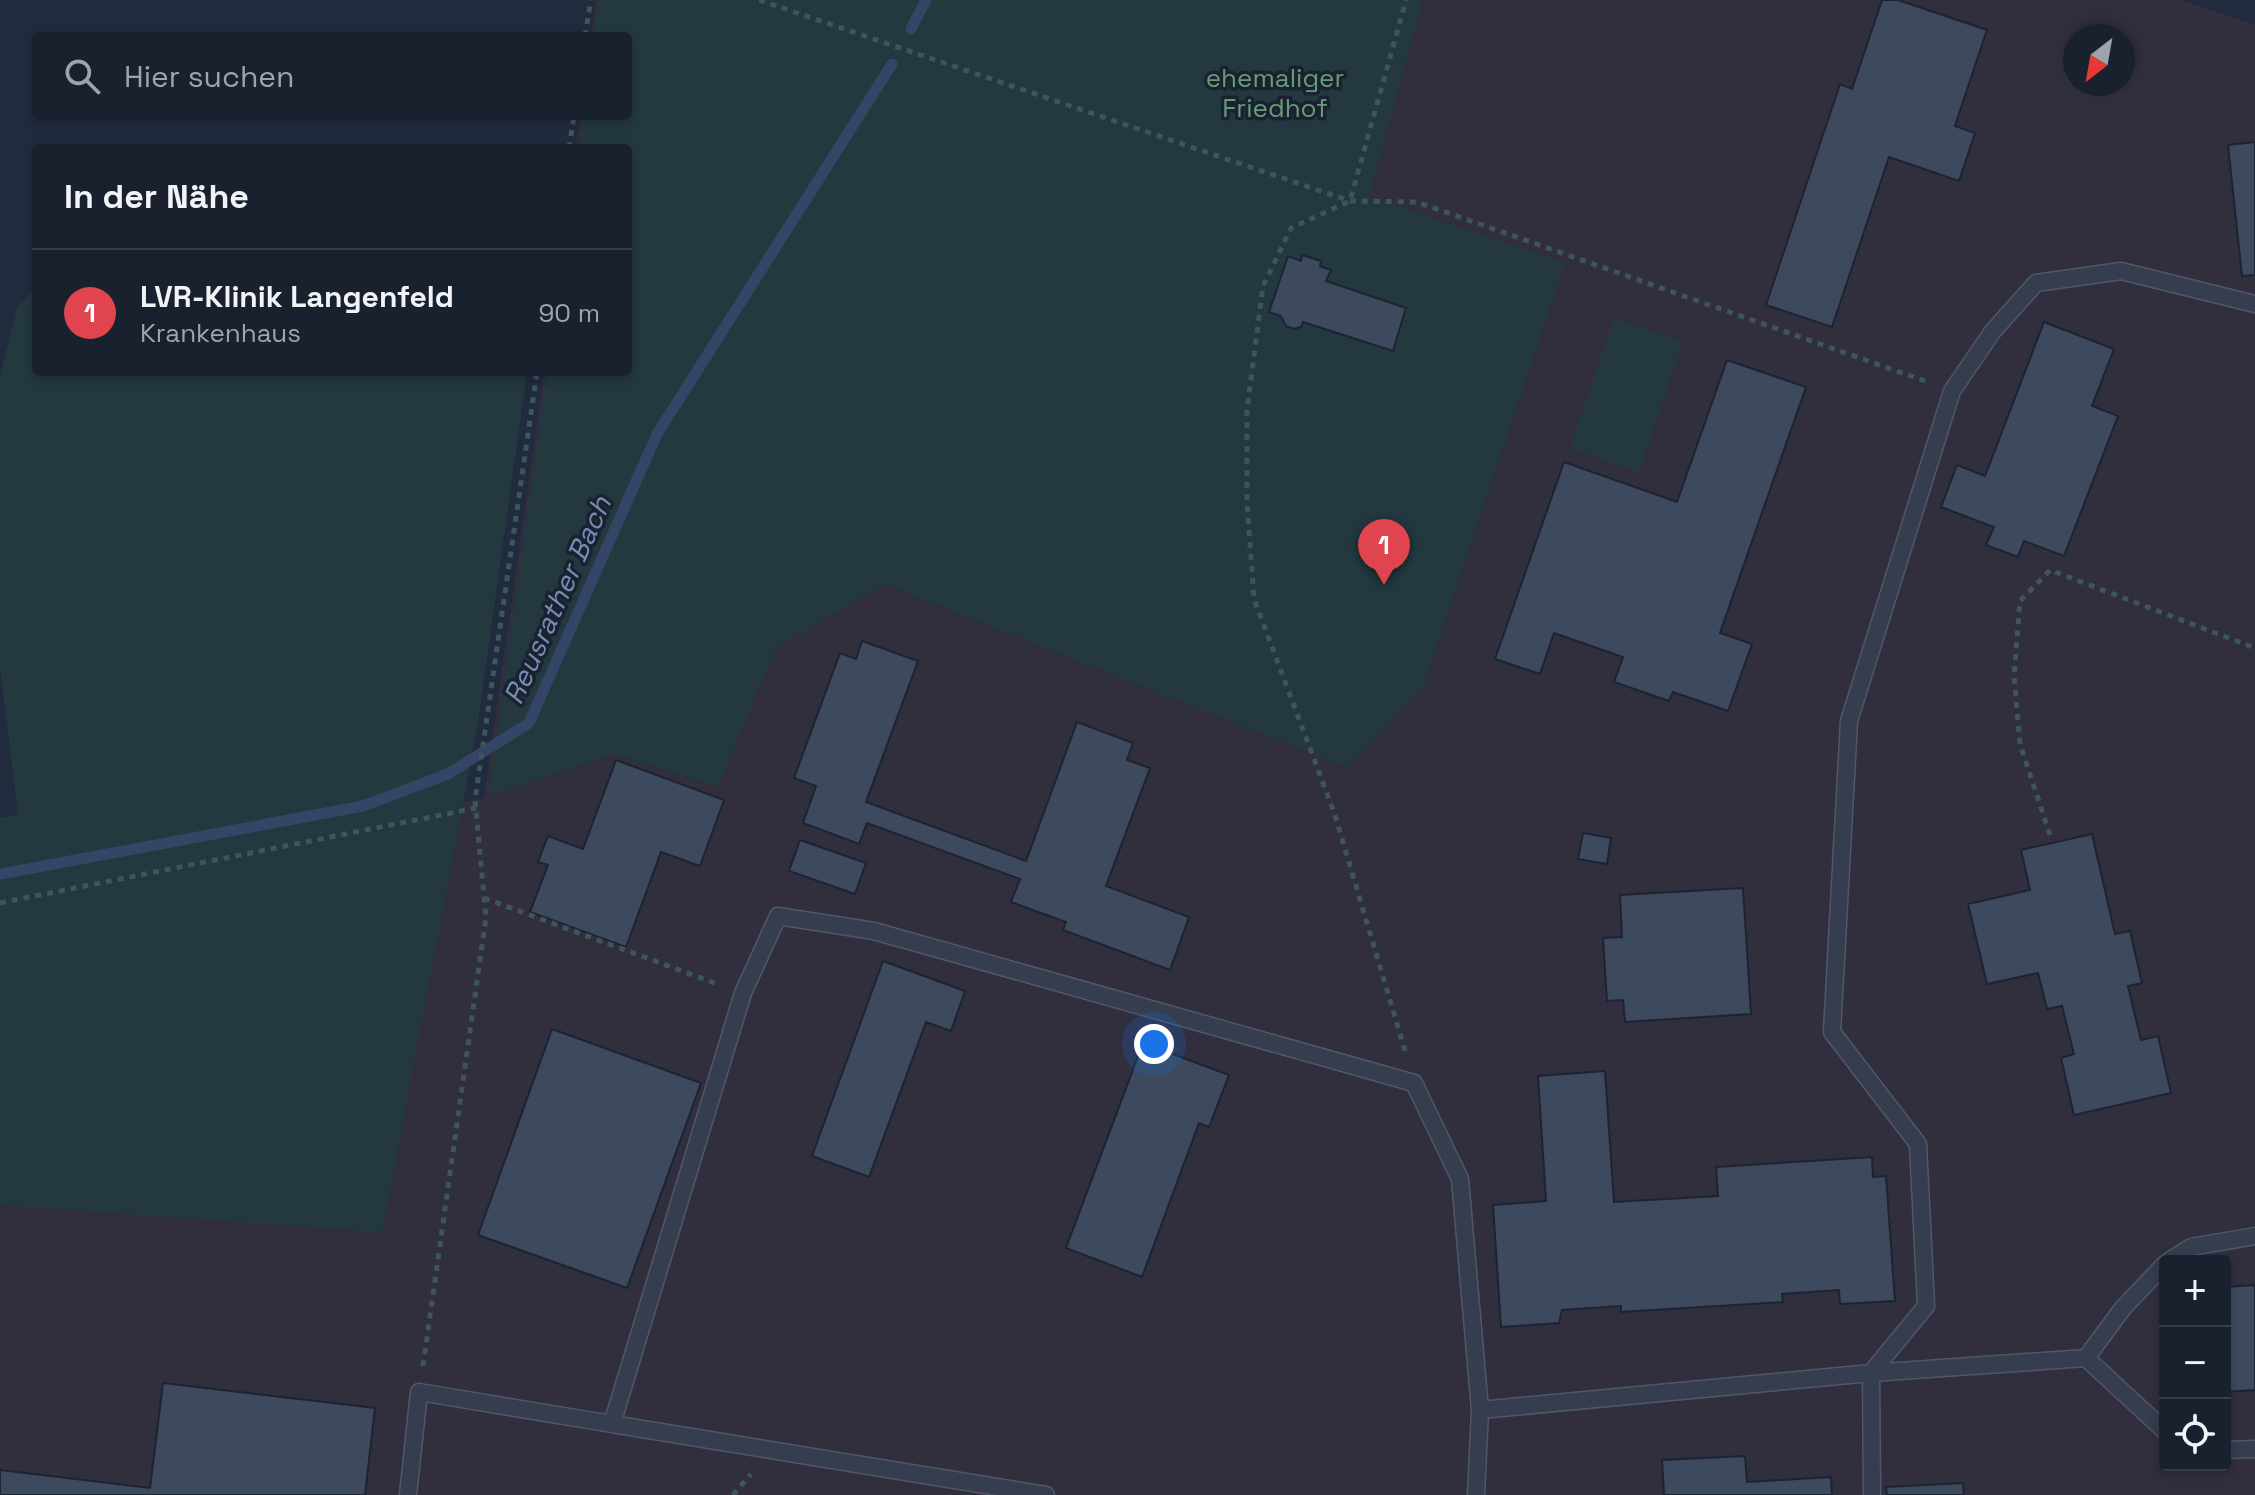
<!DOCTYPE html>
<html lang="de">
<meta charset="utf-8">
<style>
:root{--surface:#19202e;--page:#262d3a;--text:#f1f3f6;--muted:#9fa3aa;--line:#373e4a;--accent:#0b8043}
body{margin:0;font-family:"Space Grotesk",sans-serif;background:var(--page);color:var(--text)}
.controls{position:absolute;right:24px;bottom:24px;display:grid;overflow:hidden;border-radius:8px;box-shadow:0 4px 12px #0003}
.controls button{width:72px;height:72px;display:grid;place-items:center;padding:0;border:0;border-bottom:2px solid var(--line);background:var(--surface);color:var(--text);font:40px sans-serif}
.compass{position:absolute;left:2063px;top:24px;width:72px;height:72px;border-radius:50%;background:var(--surface);box-shadow:0 4px 12px #0003;rotate:211deg}
.you{position:absolute;left:1154px;top:1044px;width:28px;height:28px;margin:-20px;border:6px solid #fff;border-radius:50%;background:#1a73e8;box-shadow:0 0 0 12px #1a73e833}
.badge{display:grid;place-items:center;width:52px;height:52px;border-radius:50%;background:var(--accent);color:#fff;font-size:26px;font-weight:700}
.pin{position:absolute;translate:-50% -66px;filter:drop-shadow(0 2px 4px #0008)}
.pin::after{content:'';position:absolute;top:42px;width:28px;height:24px;background:inherit;clip-path:polygon(0 0,100% 0,50% 100%)}
.list{margin:0;padding:0;list-style:none}
h2{display:flex;justify-content:space-between;align-items:center;height:104px;margin:0;padding:0 32px;font-size:34px}
h2 small{font-size:26px;font-weight:400;color:var(--muted)}
.list li{display:grid;grid-template-columns:52px 1fr auto;gap:24px;align-items:center;box-sizing:border-box;height:128px;padding:0 32px;border-top:2px solid var(--line)}
.list b{display:block;font-size:30px;white-space:nowrap}
.list p{margin:0;font-size:26px;white-space:nowrap;color:var(--muted)}
.list em{font-size:26px;font-style:normal;color:var(--muted)}
.icon{flex:none;width:44px;height:44px;fill:none;stroke:currentColor;stroke-width:2;stroke-linecap:round;stroke-linejoin:round}
.map{position:relative;flex:none;width:2255px;height:1495px;overflow:hidden}
.search{position:absolute;background:var(--surface);box-shadow:0 4px 12px #0003;left:32px;top:32px;width:600px;height:88px;display:flex;align-items:center;gap:20px;box-sizing:border-box;padding:0 28px;border-radius:8px;color:var(--muted);font-size:30px}
.panel{position:absolute;background:var(--surface);box-shadow:0 4px 12px #0003;left:32px;top:144px;width:600px;height:232px;border-radius:8px}
.map>svg:first-child{display:block}
.medical{fill:#312e3e;fill-rule:evenodd}
.green{fill:#23393f}
.lines{fill:none;stroke-linecap:round;stroke-linejoin:round}
.stream{stroke:#344566;stroke-width:11}
.building{fill:#3d495d;stroke:#1c2434;stroke-width:2}
.lane-casing{stroke:#505868;stroke-width:19}
.path{stroke:#3e5559;stroke-width:5;stroke-dasharray:6 6;stroke-linecap:butt}
.lane{stroke:#353d4e;stroke-width:16}
.labels{text-anchor:middle;dominant-baseline:central;stroke-width:7;stroke-linejoin:round;paint-order:stroke}
.park-label{font-size:26px;fill:#669c76;stroke:#1a2232}
.water-label{font-size:28px;font-style:italic;fill:#768cb3;stroke:#1a2232}
</style>
<div class="map">
<svg width="2255" height="1495" viewBox="0 0 2255 1495">
<rect width="100%" height="100%" fill="#212b3e"/>
<!-- medical -->
<path class="medical" d="M596 0H2181L2255 25V1495H0V894L484 798 544 372H628V148H575L580 116H628V36H591ZM2075 36H2123V84H2075ZM2165 1261H2225V1465H2165Z"/>
<!-- green -->
<path class="green" d="M599 0H1423L1369 196 1565 263 1424 684 1348 768 886 584 777 646 718 787 614 753 488 797 547 372H628V148H579L583 116H628V36H594Z
M36 287V372H527L477 729 382 1232 0 1205V818L18 815 0 665V377L17 308Z
M1614 318 1683 342 1639 472 1570 448Z"/>
<g class="lines">
<!-- stream -->
<path class="stream" d="M911 29 926 0
M0 874 363 806 448 774 529 723 657 434 892 64"/>
</g>
<!-- building -->
<path class="building" d="M1882 0H1898L1987 30 1955 126 1975 133 1959 181 1889 157 1832 327 1766 305 1840 84 1852 89Z
M2255 142V275L2242 276 2228 145Z
M1302 255 1321 261 1320 266 1331 270 1326 281 1406 308 1393 351 1303 322 1301 327 1294 329 1286 326 1281 316 1269 312 1288 256 1301 261Z
M2044 322 2114 349 2092 406 2118 416 2064 556 2024 541 2018 557 1986 545 1994 527 1941 507 1957 465 1985 476Z
M1727 360 1806 387 1720 633 1752 644 1728 711 1673 692 1669 701 1614 682 1623 657 1554 633 1540 674 1495 659 1564 462 1677 502Z
M862 641 918 661 866 802 1026 861 1077 722 1133 743 1127 760 1150 768 1106 886 1189 917 1170 970 1063 930 1066 922 1011 902 1020 879 867 823 859 844 803 823 816 786 794 778 840 653 856 659Z
M616 760 724 800 700 866 661 852 626 947 530 912 548 865 538 862 548 836 583 849Z
M1583 833 1611 838 1607 864 1578 859Z
M2092 834 2115 934 2130 931 2142 983 2128 986 2141 1040 2158 1036 2171 1093 2074 1115 2061 1058 2074 1054 2062 1006 2047 1009 2038 973 1987 984 1968 904 2030 890 2021 850Z
M800 840 866 863 855 894 789 871Z
M1743 888 1751 1014 1625 1022 1623 1000 1607 1001 1603 938 1622 937 1620 895Z
M883 961 965 991 951 1031 926 1022 869 1177 812 1156Z
M552 1029 701 1083 627 1288 478 1235Z
M1143 1043 1229 1075 1209 1127 1199 1123 1142 1277 1066 1248Z
M1605 1071 1614 1202 1718 1196 1716 1167 1872 1157 1873 1177 1886 1176 1895 1301 1840 1304 1839 1290 1782 1294 1783 1302 1621 1312V1306L1562 1310 1559 1323 1501 1327 1493 1205 1546 1201 1538 1076Z
M2255 1285V1390L2225 1392V1287Z
M163 1383 375 1408 365 1495H0V1470L150 1488Z
M1745 1456 1747 1482 1831 1477 1832 1495H1664L1662 1460Z
M1963 1483 1964 1495H1887L1886 1487Z"/>
<g class="lines">
<!-- lane casing -->
<g class="lane-casing">
<path id="lane" d="M2169 1261 2191 1247 2255 1236
M2086 1358 2123 1308 2165 1264
M612 1424 1046 1495
M2165 1431 2086 1358 1871 1373 1926 1306 1918 1144 1832 1032 1849 721 1952 391 1993 331 2036 283 2121 271 2255 304
M2225 1450 2255 1449
M408 1495 419 1392 612 1424 743 993 778 916 874 931 1414 1083 1460 1179 1480 1410
M1476 1495 1480 1410 1871 1373 1872 1495"/>
</g>
<!-- path -->
<path class="path" d="M759 0 1350 201 1417 202 1928 382
M585 36 591 0
M569 148 574 116
M2050 835 2020 744 2014 676 2020 601 2050 570 2255 648
M484 898 720 985
M0 903 476 808
M1405 1051 1335 815 1254 599 1247 502V410L1263 286 1291 228 1350 201 1406 0
M423 1366 486 917 475 800 537 372
M733 1495 751 1474"/>
<!-- lane -->
<use href="#lane" class="lane"/>
</g>
<g class="labels">
<!-- park labels -->
<g class="park-label">
<text x="1275" y="78">ehemaliger<tspan x="1275" dy="30">Friedhof</tspan></text>
</g>
<!-- water labels -->
<g class="water-label">
<text transform="translate(557 600) rotate(-66)">Reusrather Bach</text>
</g>
</g>
</svg>
<div class="controls">
<button>+</button>
<button>−</button>
<button><svg class="icon" aria-label="locate" viewBox="0 0 24 24"><circle cx="12" cy="12" r="6"/><path d="M12 2v4M12 18v4M2 12h4M18 12h4"/></svg></button>
</div>
<svg class="compass" viewBox="-18 -18 36 36"><path d="M0-13l5 13h-10z" fill="#e53935"/><path d="M0 13l5-13h-10z" fill="#9fa3aa"/></svg>
<div class="you"></div>
<div class="pin badge" style="left:1384px;top:585px;background:#e0444e">1</div>
<div class="search"><svg class="icon" aria-label="search" viewBox="0 0 24 24"><circle cx="10" cy="10" r="6"/><path d="M15 15l6 6"/></svg>Hier suchen</div>
<section class="panel">
<h2>In der Nähe<small></small></h2>
<ul class="list">
<li><span class="badge" style="background:#e0444e">1</span><div><b>LVR-Klinik Langenfeld</b><p>Krankenhaus</p></div><em>90 m</em></li>
</ul>
</section>
</div>
